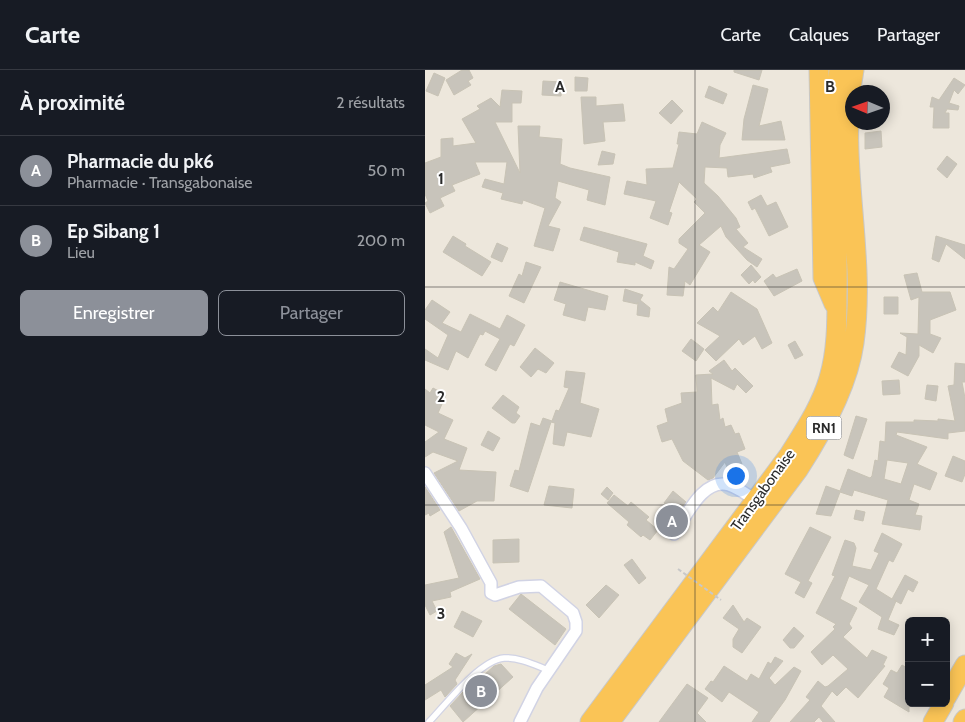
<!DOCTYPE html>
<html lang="fr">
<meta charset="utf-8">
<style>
:root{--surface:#171b24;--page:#242831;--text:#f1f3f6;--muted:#9ea1a6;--line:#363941;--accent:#8c9099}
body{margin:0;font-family:Cabin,sans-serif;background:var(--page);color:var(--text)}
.controls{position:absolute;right:15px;bottom:15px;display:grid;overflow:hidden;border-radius:8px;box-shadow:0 2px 12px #0003}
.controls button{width:45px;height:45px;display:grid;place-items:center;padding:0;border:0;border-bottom:1px solid var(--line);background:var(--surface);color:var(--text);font:25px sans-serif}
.compass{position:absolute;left:420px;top:15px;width:45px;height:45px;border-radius:50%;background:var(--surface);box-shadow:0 2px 12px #0003;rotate:272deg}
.you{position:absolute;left:310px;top:405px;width:18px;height:18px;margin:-12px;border:4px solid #fff;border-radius:50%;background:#1a73e8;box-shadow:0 0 0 8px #1a73e833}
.badge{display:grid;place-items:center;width:32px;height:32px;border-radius:50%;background:var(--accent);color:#fff;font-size:16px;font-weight:700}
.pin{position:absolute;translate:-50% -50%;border:2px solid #fff;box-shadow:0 1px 5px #0006}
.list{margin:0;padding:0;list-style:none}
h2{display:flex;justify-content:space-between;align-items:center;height:65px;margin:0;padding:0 20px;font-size:21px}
h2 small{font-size:16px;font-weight:400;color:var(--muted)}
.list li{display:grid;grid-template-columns:32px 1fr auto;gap:15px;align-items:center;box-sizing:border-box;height:70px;padding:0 20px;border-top:1px solid var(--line)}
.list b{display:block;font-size:19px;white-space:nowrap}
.list p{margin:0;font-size:16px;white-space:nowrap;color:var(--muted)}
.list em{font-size:16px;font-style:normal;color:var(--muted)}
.actions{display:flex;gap:10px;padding:15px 20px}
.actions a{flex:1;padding:11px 0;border:1px solid var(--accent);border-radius:8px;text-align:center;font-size:18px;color:var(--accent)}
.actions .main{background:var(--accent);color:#fff}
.map{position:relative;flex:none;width:540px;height:652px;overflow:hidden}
header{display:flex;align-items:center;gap:30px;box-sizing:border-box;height:70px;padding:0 25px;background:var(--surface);border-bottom:1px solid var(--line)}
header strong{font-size:24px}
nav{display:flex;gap:28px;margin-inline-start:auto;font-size:18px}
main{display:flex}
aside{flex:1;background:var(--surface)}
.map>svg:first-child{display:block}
.building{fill:#c8c4bb;stroke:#c8c3b5;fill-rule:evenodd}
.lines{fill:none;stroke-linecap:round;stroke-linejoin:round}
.service-casing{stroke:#d1d3e4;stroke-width:8}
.minor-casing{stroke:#d1d3e4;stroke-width:14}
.trunk-casing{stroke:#c8c8c8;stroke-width:21}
.service{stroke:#fff;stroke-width:5.5}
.minor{stroke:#fff;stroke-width:11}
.trunk{stroke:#fac456;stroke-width:19}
.path-bridge{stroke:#c8c8c8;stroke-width:2;stroke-dasharray:4 2.5;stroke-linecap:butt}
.grid{fill:none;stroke:#2a2a2a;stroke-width:1;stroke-opacity:0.55}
.labels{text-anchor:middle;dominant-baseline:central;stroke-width:4;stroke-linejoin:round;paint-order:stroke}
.shield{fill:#fff;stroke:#6a6a6a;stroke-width:1}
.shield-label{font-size:14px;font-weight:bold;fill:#2a2a2a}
.street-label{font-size:15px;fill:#2a2a2a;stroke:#fff}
.grid-label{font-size:16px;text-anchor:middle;font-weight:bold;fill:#2a2a2a;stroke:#fff;stroke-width:4;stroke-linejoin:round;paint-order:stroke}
</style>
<header>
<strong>Carte</strong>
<nav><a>Carte</a><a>Calques</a><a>Partager</a></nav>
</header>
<main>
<aside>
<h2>À proximité<small>2 résultats</small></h2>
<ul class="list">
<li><span class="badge">A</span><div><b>Pharmacie du pk6</b><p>Pharmacie · Transgabonaise</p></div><em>50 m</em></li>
<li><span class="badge">B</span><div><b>Ep Sibang 1</b><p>Lieu</p></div><em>200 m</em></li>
</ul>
<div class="actions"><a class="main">Enregistrer</a><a>Partager</a></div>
</aside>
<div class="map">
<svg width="540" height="652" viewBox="0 0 540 652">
<rect width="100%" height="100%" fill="#ede7dc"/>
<!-- building -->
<path class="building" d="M37 0H44L48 8 43 11 46 15 29 25 21 10Z
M309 0H337L334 10 309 2Z
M9 3 20 8 13 26 1 21Z
M150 7 163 8 162 21H150Z
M529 8 540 15 533 24 529 20 524 33 534 36 533 40 522 39 520 43H524V58H508L509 37H505L507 27 514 30Z
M118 11 137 12 136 26 117 25Z
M328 15 343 19 334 56 356 51 360 70H317L319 49Z
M284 16 302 24 298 34 280 27Z
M77 20 97 21 96 33H87V52H70L95 103 93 56H115L114 67 137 69 135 94 145 98 185 107 180 135 162 130 164 120 133 111 130 128 136 132 123 156 135 159 128 181 109 176 120 138 98 130 97 134 76 129 78 123 57 117 60 109 79 114 82 92H50L55 104 27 115 30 121 15 128 19 136 5 143 0 133 3 131 0 124V93L16 87V69L28 68V76L51 73 37 49 55 39 52 36 66 28 75 37Z
M156 27H171V36L198 34 200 51 178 52 180 71 159 74Z
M247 30 258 41 246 54 234 43Z
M277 52 301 63 295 75 294 88 362 79 365 93 345 97 347 102 329 108 328 104 303 107 302 98 280 97 279 113 293 126 311 148 315 157 311 159 323 173 318 177 337 189 332 197 322 190 301 167 296 156 274 175 285 182 265 215 260 211 258 226 242 225 244 197 249 199 263 179 254 173V169L280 143 269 132 272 129 254 112 244 142 247 143 243 155 225 148 231 131 199 124 202 111 222 115 221 99 248 98 254 74H252L254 62 272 64Z
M456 61 457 77 440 79V63Z
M177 81 190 84 188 94 173 95Z
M522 86 532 94 522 108 512 99Z
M336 125 342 136 351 132 363 157 344 166 330 138 327 140 323 132Z
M159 157 222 174 218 186 229 191 226 199 210 192V195L192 192 194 182 155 170Z
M28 166 41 174 40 176 66 192 57 206 18 182Z
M511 166 540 175V189L521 174 514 192 507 189Z
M72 173 83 178 77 192 66 187Z
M101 192 116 197 99 233 84 226 94 204 97 206Z
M326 195 336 207 330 213 328 210 324 214 316 205Z
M372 199 377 211 349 226 339 211 348 204 351 208Z
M492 203 497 222H525L531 240 505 250V264L516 268 508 283 494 275V286L483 306 466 297 474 282 481 285 482 267 475 263 493 264 494 227 486 230 479 205Z
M135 212 183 226 180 240 163 237 160 251 138 245 141 234 129 230Z
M200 219 218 225 215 230 225 238 224 247 212 245 213 232 212 234 198 231Z
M306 222 332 239 347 273 337 279 330 266 318 275 314 269 291 291 280 280 295 266 272 253 288 237 293 242Z
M459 227H473V244H459Z
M7 230 25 242 17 253 36 262 45 244 75 259 82 245 100 255 89 276 85 274 71 301 60 295 75 269 60 261 58 265 55 264 43 288 31 281 23 300 0 290V279L13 288 23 265 0 249V240Z
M266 269 279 279 271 291 257 281Z
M370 271 378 285 370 289 363 275Z
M110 278 129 293 121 303 113 299 106 307 95 297Z
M299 290 307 301 310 298 328 316 321 323 312 314 309 320 286 308 287 335 293 334 295 350 298 348 300 357 306 355 310 364 314 363 320 379 312 382 317 394 303 400 300 392 288 408 283 410 258 391 247 369 237 372 232 356 243 352 240 339 257 333 256 323 272 322 271 305 288 304 284 301Z
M530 293 540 294V312H537L540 328V361L523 363V369L472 362 471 365 502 377 492 394 512 403 505 420 489 414 484 430 494 434 490 445 497 446 495 460 457 454 463 430 429 420 427 426 415 422 406 446 391 444 401 416 415 421 423 399 445 408 447 406 450 390 453 391 455 371 460 372 461 352H489V350L513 351V349L530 351 523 316 529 315ZM462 390 483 393 476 414 459 409Z
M141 301 160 303 155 333 174 339 166 367 142 362 139 376 128 374 130 353 126 352 103 422 85 416 90 400 94 401 106 353 115 356 118 348 127 351 131 340 134 341 144 318 139 317Z
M474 310 475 324 458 325 457 311Z
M502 315 513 316 511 331 500 329Z
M8 318 21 325 13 343 28 350 19 369 42 378 34 400 71 402 69 431H52L34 441 9 403 33 391 8 382 0 387V372L14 362 0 355V319L5 323Z
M78 325 94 337 91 343 95 346 90 353H87L67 338Z
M431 346 442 349 428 389 419 385Z
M63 361 75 368 68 381 56 375Z
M528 386 540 391V404L537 412 520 406Z
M124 416 149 419 147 438 119 435Z
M0 417 15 440 5 446 4 443 0 445Z
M182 417 188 423 183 430 176 424Z
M248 421 261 432 253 444 239 433Z
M189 425 203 436 206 432 224 447 221 450 233 460 225 470 218 465 216 467 202 455 204 452 182 433Z
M431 440 440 442 438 451 429 449Z
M26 457 55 509 25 522 26 527 7 531 12 541 5 545 0 535V515L34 508 19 462Z
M385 457 406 467 383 511 387 513 379 528 370 523 376 512 360 504Z
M457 463 477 474 468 492 464 490 451 519 467 529 480 505 493 512 488 522 483 519 476 534 469 530 471 531 463 550 474 555 469 565 453 559 457 547 434 532 444 515 424 506 415 529 432 538 424 554 427 558 418 567 442 588 447 580 462 587 458 595 460 596 433 628 421 617 412 626 407 621 396 636 410 652H398L394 647 389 652H365L385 630 381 627 393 611 400 617 403 616 423 599 408 585 397 595 386 582 410 559 408 557 411 554 391 543 410 506 407 505 420 470 429 473 431 478 427 496 446 500 454 483 449 481Z
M94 469V492L68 493V470Z
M207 489 221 508 214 514 199 495Z
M181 515 194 525 174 548 161 535Z
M96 524 141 559 130 575 84 539Z
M308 535 319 552 322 548 336 557 317 583 308 577V569L314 559 298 548Z
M37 541 57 551 48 567 29 557Z
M369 557 379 566 369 578H365L358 570Z
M31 583 40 588 47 584 30 610 32 614 20 627 16 620 0 630V615L28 597 24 594Z
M350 587 358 591 344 608 350 615 369 597 376 601 360 630 344 652H327L334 642 304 622 297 632 280 619 286 611 288 612 299 596 322 611 326 604 334 609 343 592 346 594Z
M76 594 88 607 38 652 25 636 38 622 39 623 69 596Z
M477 595 484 599V642L459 627 464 618 458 614 466 600 472 603Z
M262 614 283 628 272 643 281 652H234Z"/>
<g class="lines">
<!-- service casing -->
<g class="service-casing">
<path id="service" d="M4 652C21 634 55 590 79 588 94 587 110 595 123 600"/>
</g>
<!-- minor casing -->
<g class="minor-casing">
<path id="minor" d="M0 403 36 458 66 513V523L70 525 94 517 116 516 148 543 151 552V561L112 618 95 652
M249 464C261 447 278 407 304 415 313 418 323 425 331 431"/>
</g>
<!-- trunk casing -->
<g class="trunk-casing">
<path id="trunk" d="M394 0 398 208 409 234
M521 628 540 595
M165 652 364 385C379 361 396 336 404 308 412 281 412 252 412 225 414 150 404 74 414 0
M185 652 373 400C397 363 423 317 429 273 442 182 412 90 429 0
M508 652 519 633
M538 652 540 649"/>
</g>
<!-- service -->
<use href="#service" class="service"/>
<!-- minor -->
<use href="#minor" class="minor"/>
<!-- trunk -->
<use href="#trunk" class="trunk"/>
<!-- path-bridge -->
<path class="path-bridge" d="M253 499 296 530"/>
</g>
<!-- grid -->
<path class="grid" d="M270 0V652M0 217H540M0 435H540"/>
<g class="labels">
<!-- shield labels -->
<rect class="shield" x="381.5" y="346.5" width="35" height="23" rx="4"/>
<g class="shield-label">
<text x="399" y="358">RN1</text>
</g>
<!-- street labels -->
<g class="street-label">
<text transform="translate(338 420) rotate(-54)">Transgabonaise</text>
</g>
</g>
<g class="grid-label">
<text x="135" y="22">A</text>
<text x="405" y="22">B</text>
<text x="16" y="114">1</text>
<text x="16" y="332">2</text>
<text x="16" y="549">3</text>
</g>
</svg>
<div class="controls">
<button>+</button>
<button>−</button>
</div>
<svg class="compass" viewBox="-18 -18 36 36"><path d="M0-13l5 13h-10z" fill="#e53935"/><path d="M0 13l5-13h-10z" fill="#9ea1a6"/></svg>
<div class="you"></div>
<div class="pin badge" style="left:247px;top:451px">A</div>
<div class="pin badge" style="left:56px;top:621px">B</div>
</div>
</main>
